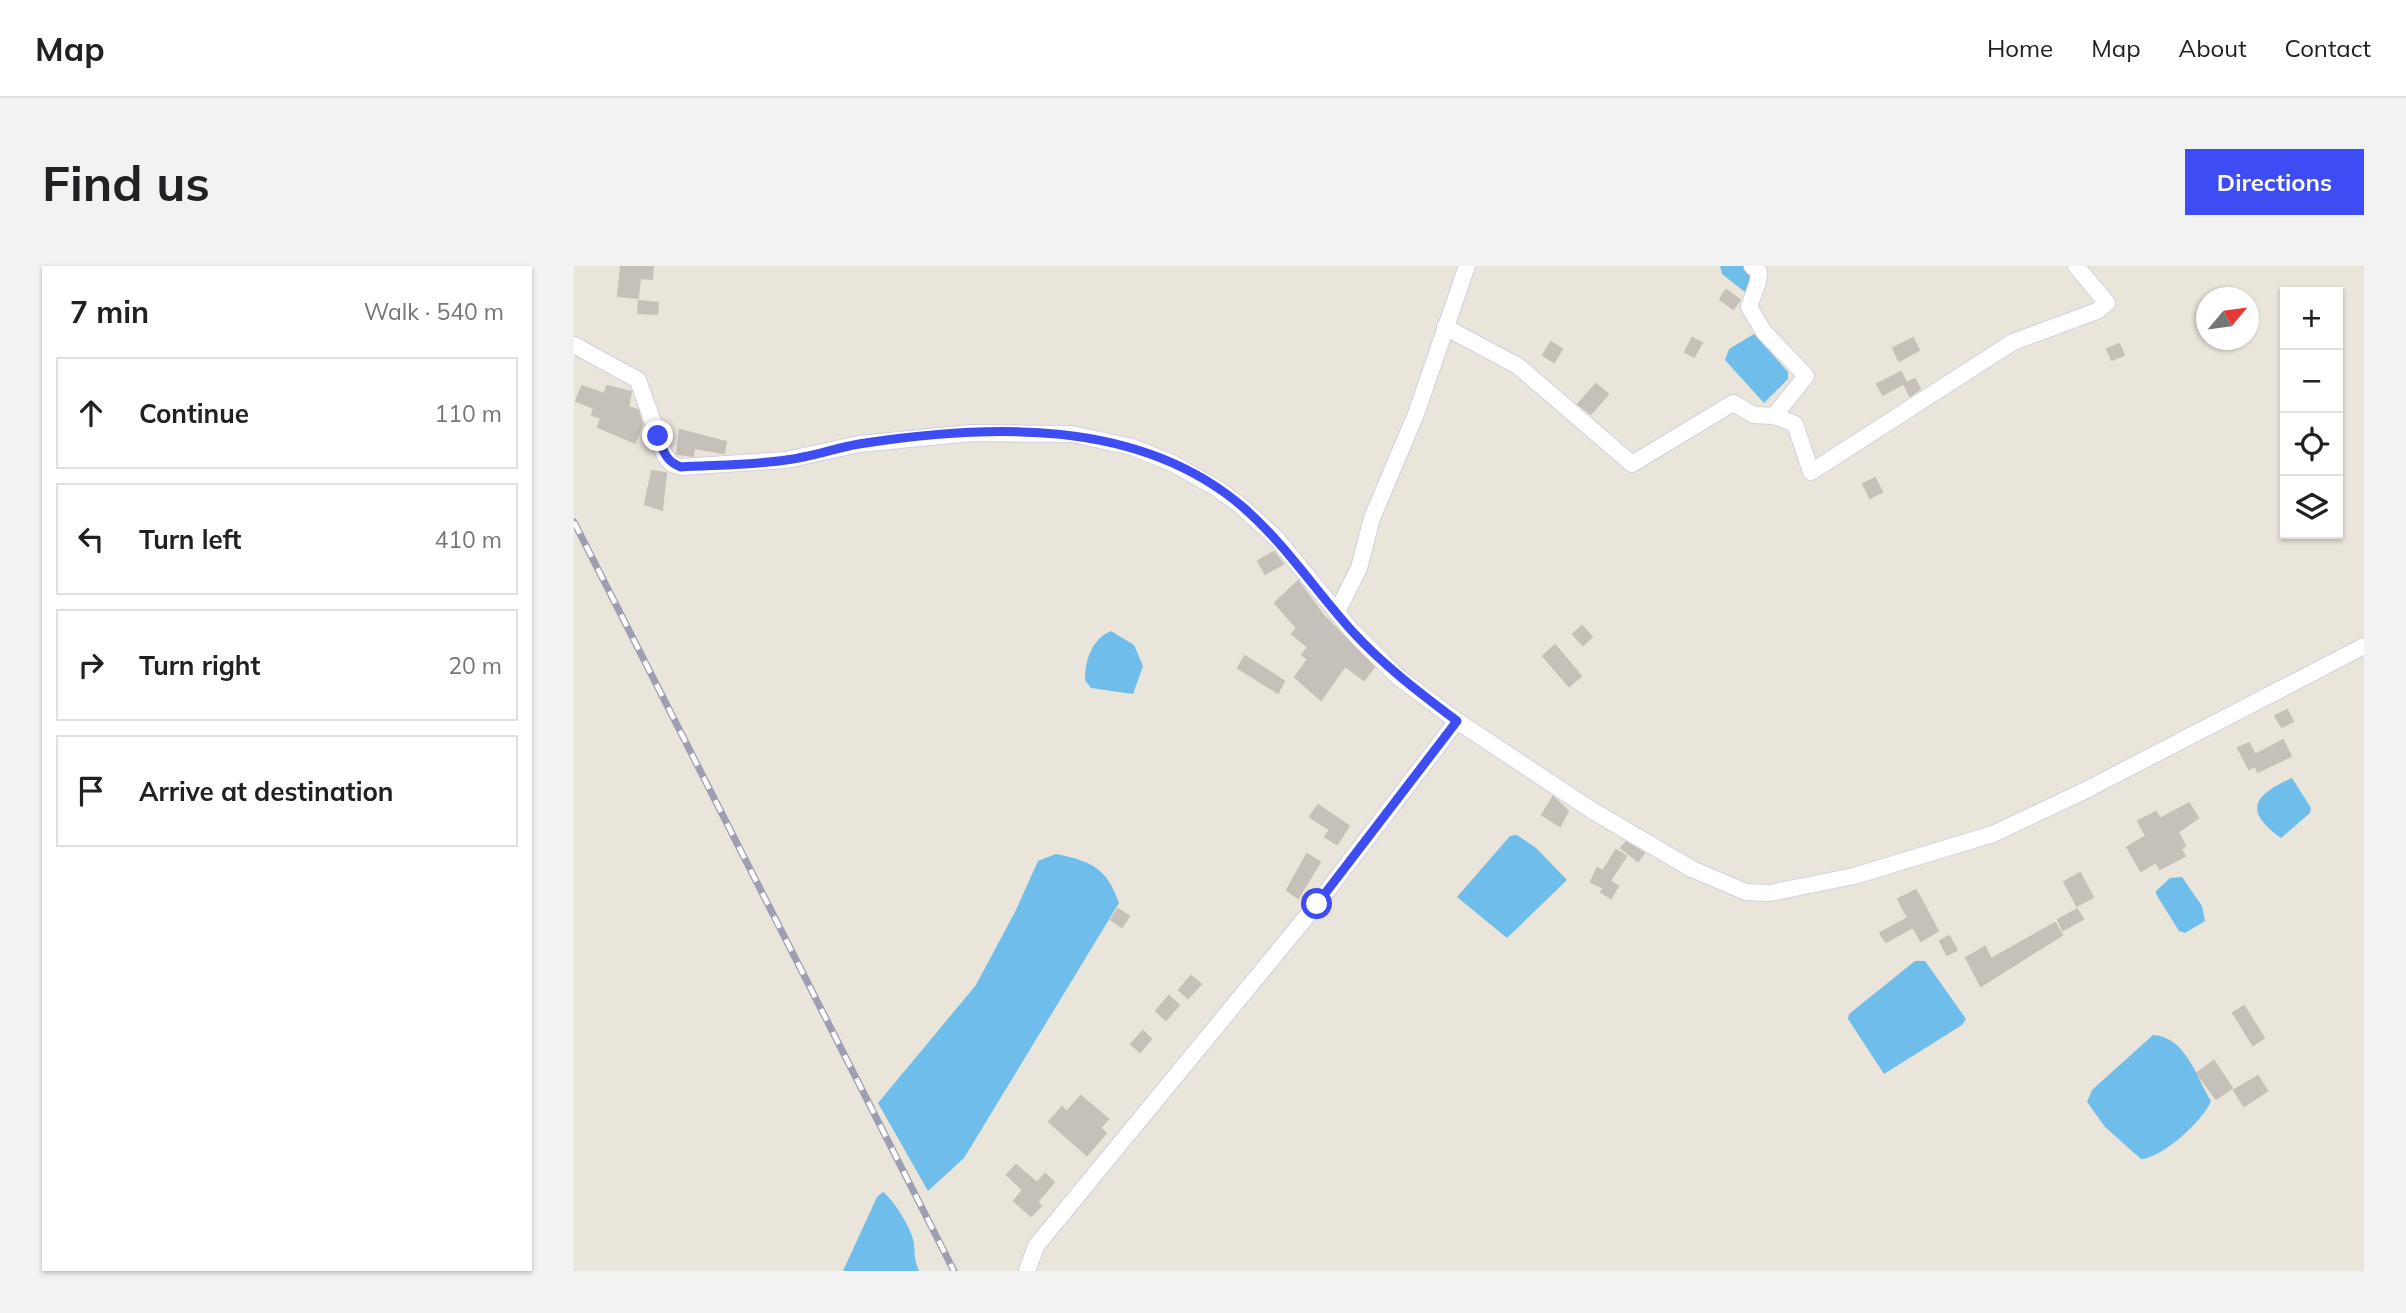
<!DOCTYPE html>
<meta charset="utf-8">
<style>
:root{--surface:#fff;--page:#f2f2f2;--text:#202124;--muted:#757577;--line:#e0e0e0;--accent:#3d4df3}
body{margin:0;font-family:Mulish,sans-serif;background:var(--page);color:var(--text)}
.controls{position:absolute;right:21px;top:21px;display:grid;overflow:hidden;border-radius:0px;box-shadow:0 2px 5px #0004}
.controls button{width:63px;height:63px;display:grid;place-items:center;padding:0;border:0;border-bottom:2px solid var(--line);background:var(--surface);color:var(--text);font:35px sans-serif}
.compass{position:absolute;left:1622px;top:21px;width:63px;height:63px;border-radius:50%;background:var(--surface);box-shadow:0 2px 5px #0004;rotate:61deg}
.stop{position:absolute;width:21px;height:21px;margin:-16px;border:5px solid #3d4df3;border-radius:50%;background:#fff}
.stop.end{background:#3d4df3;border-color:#fff;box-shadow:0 2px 7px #0008}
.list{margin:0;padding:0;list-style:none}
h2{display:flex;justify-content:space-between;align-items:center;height:91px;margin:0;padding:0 28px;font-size:30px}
h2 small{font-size:23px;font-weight:400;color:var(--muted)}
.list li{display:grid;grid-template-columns:46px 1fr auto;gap:21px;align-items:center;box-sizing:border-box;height:112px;margin:0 14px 14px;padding:0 14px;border:2px solid var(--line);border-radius:0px}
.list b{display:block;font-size:26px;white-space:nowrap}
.list em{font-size:23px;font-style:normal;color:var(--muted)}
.icon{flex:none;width:38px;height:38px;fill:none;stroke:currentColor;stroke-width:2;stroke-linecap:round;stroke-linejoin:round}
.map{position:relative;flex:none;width:1790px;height:1005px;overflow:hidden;border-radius:0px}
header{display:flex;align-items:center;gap:42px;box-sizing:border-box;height:98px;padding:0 35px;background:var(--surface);border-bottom:2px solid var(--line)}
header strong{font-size:33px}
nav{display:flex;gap:38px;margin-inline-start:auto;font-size:24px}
.intro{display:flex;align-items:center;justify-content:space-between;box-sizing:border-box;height:168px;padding:0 42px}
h1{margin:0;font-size:49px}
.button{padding:18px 32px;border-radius:0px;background:var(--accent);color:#fff;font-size:24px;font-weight:700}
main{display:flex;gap:42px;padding:0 42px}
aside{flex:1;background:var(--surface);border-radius:0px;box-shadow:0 2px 5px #0004}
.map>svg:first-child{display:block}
.water{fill:#6fbdea}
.building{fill:#c5c1ba;stroke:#c5c1b4;stroke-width:2}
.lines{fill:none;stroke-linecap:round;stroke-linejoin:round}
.street-casing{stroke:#cfd1e1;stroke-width:18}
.street{stroke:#fff;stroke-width:16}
.rail-casing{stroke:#9d9eb2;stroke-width:7}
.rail{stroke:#fff;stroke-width:4.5;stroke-dasharray:13;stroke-linecap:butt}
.route{stroke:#3d4df3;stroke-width:9}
</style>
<header>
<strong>Map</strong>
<nav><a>Home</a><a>Map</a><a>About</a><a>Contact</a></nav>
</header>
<div class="intro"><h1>Find us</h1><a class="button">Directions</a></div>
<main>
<aside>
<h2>7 min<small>Walk · 540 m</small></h2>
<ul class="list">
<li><svg class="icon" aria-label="ahead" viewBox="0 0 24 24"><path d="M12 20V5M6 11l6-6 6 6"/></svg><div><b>Continue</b></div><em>110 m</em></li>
<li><svg class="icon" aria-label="left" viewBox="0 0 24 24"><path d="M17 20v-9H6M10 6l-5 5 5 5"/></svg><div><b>Turn left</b></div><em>410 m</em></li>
<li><svg class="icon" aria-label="right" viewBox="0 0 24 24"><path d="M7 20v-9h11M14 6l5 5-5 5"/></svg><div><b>Turn right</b></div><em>20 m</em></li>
<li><svg class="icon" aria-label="arrive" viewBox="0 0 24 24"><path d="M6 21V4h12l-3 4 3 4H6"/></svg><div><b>Arrive at destination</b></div></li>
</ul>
</aside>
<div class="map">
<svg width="1790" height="1005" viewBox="0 0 1790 1005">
<rect width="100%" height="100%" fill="#eae5da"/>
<!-- water -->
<path class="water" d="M1146 0H1172L1178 5 1176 25 1171 26 1148 8Z
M1180 68 1214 106V113L1190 137 1151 94 1155 83Z
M537 365 560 379 569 400 559 428 517 422 511 414C511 394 518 373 537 365Z
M1718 512 1737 542 1736 547 1707 572C1667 544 1682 528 1718 512Z
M943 569 962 582 993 614 933 672 883 631 936 570Z
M482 588C517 595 533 602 545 637L390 892 354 925 304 837 402 719 442 644 464 595Z
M1608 611 1628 640 1631 655 1611 667 1605 665 1582 628V625L1596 612Z
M1341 695H1351L1392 753 1388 759 1310 808 1274 753 1275 748Z
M1579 769C1612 771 1622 811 1637 835 1629 855 1588 892 1567 893L1531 861 1513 836 1518 824Z
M309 926C320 934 339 965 340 978 341 990 340 993 345 1005H269L303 931Z"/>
<!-- building -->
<path class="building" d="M47 0H79L78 13 66 12 64 32 44 30Z
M1152 24 1166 34 1159 43 1146 33Z
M65 35 84 37 83 48 64 47Z
M1118 72 1128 77 1120 91 1111 86Z
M1339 72 1345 84 1325 95 1319 82Z
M977 76 988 83 980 96 969 89Z
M1545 78 1550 89 1538 94 1533 83Z
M1327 106 1332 116 1309 129 1303 118Z
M1341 113 1346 123 1336 130 1330 118Z
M1022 118 1034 128 1017 148 1004 138Z
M8 120 30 128 33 120 57 126 54 141 64 144 68 158 61 177 24 161 27 152 18 149 20 142 2 135Z
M106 164 152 176 150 187 120 182 119 190 103 188Z
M78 205 92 207 88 244 71 238Z
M1301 212 1308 226 1296 232 1289 218Z
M700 286 709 298 691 308 684 295Z
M724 315 749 349 800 401 790 414 771 400 747 434 721 411 734 393 728 389 734 381 718 368 723 362 701 337Z
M1008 360 1018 371 1009 379 999 368Z
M981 379 1007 410 995 420 969 390Z
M671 390 710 415 704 427 664 402Z
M1713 444 1719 455 1708 461 1701 450Z
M1709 474 1717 490 1684 506 1681 500 1675 503 1664 482 1675 477 1681 489Z
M979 531 994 545 986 560 968 549Z
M1615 537 1624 552 1604 566 1611 580 1607 583 1611 590 1586 603 1582 596 1567 605 1553 581 1572 570 1564 555 1582 546 1586 553Z
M744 539 775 560 763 578 751 571 756 564 736 551Z
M1052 576 1070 587 1064 595 1047 582Z
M1042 584 1052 590 1036 615 1044 620 1037 632 1027 626 1030 622 1017 616 1023 602 1029 605Z
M733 588 746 596 724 632 713 624Z
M1506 607 1519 631 1503 640 1490 616Z
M1342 624 1364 665 1347 675 1339 661 1312 676 1306 667 1334 652 1324 633Z
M544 643 555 650 548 661 537 654Z
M1503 643 1509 653 1489 664 1484 654Z
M1481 657 1488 669 1407 720 1392 692 1411 681 1417 693Z
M1375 670 1383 684 1373 689 1366 675Z
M617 710 627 718 614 732 605 724Z
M595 730 605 739 592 754 582 745Z
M1670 740 1690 772 1679 779 1659 747Z
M569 765 577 773 566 786 557 778Z
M1640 795 1658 822 1642 833 1623 807Z
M1684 810 1693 825 1670 840 1660 824Z
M507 830 534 853 526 862 532 867 513 889 475 856 488 841 493 846Z
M442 899 463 917 471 908 480 916 463 936 467 940 457 950 440 935 449 924 433 909Z"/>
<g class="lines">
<!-- street casing -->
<g class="street-casing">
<path id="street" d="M1178 0 1185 6 1184 16 1175 41 1190 66 1232 110 1200 150
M871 61 944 100 1058 198 1159 137 1180 149 1200 150 1221 158 1237 206 1439 76 1523 45 1533 37 1502 0
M0 79 64 114 91 190 98 198 107 201 212 194 285 178 397 167 498 168 558 181 598 197 644 223 667 240 703 273 778 365 823 410 883 455 1019 545 1118 603 1172 626 1196 627 1280 610 1419 568 1512 524 1790 380
M763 346 785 302 798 252 842 148 893 0
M453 1005 462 980 743 638 883 455"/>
</g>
<!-- street -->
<use href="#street" class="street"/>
<!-- rail casing -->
<g class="rail-casing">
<path id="rail" d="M0 256 380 1005"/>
</g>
<!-- rail -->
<use href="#rail" class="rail"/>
</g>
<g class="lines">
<!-- route -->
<path class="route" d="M84 170C89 184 91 195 107 201 141 199 178 199 212 194 237 191 261 182 285 178 414 158 565 151 670 242 712 279 741 324 778 365 810 400 846 427 883 455L743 638"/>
</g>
</svg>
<div class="controls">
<button>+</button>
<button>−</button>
<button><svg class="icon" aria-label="locate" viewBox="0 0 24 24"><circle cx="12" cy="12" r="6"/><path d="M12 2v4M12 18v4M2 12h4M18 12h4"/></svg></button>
<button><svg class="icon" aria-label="layers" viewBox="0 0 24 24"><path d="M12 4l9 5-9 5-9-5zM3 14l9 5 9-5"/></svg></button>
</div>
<svg class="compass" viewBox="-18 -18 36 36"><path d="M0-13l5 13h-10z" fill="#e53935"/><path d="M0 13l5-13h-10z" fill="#757577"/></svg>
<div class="stop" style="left:743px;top:638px"></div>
<div class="stop end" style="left:84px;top:170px"></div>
</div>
</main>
